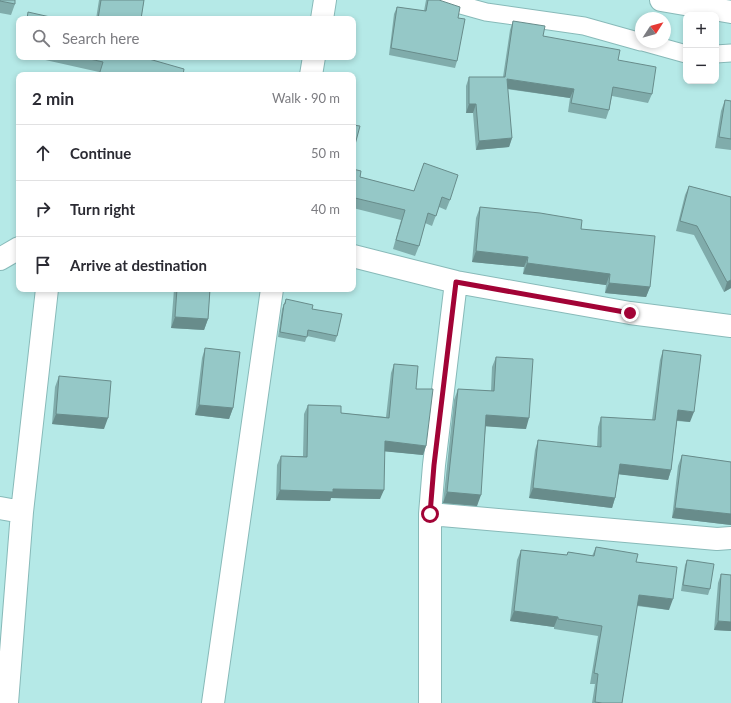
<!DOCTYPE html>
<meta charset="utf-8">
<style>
:root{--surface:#fff;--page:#f7f7f7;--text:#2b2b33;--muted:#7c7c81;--line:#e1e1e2}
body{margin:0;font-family:Lato,sans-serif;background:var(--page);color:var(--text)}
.controls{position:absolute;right:12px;top:12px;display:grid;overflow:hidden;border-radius:8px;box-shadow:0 2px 6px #0003}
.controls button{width:36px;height:36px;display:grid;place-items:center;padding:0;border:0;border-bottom:1px solid var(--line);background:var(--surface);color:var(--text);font:20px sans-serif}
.compass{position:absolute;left:635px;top:12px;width:36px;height:36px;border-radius:50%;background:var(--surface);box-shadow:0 2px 6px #0003;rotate:54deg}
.stop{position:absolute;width:12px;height:12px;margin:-9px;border:3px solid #a20336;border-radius:50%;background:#fff}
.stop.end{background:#a20336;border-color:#fff;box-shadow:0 1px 4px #0008}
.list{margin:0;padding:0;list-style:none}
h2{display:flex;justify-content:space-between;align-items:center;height:52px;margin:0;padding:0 16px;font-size:17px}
h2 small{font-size:13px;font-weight:400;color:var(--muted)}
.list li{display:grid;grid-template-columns:26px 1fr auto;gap:12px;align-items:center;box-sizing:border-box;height:56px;padding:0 16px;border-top:1px solid var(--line)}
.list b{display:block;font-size:15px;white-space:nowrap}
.list em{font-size:13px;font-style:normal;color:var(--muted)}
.icon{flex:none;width:22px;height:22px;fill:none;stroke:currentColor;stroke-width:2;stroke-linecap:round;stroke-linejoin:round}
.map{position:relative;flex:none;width:731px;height:703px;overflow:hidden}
.search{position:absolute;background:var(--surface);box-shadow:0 2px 6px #0003;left:16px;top:16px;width:340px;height:44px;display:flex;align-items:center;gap:10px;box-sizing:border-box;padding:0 14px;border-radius:8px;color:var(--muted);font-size:15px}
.panel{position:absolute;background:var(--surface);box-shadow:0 2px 6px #0003;left:16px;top:72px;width:340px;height:220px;border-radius:8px}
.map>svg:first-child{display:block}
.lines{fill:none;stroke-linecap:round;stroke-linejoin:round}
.pedestrian-casing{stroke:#88bab9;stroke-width:19}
.minor-casing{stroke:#88bab9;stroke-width:24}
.pedestrian{stroke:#fff;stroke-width:17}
.minor{stroke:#fff;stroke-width:22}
.wall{fill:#80acab}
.shaded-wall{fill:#688c8b}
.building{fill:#95c8c7;stroke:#688c8b}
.route{stroke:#a20336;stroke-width:5}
</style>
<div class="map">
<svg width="731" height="703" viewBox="0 0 731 703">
<rect width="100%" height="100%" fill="#b5e9e7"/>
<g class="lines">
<!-- pedestrian casing -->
<g class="pedestrian-casing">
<path id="pedestrian" d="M443 0 486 12 584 26 641 42
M643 42 686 54
M716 54 731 53"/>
</g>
<!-- minor casing -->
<g class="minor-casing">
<path id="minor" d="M661 0 731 12
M322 19 325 0
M311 75 314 57
M353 256 456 282 630 313 731 326
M0 259 19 248
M0 508 22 512
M430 514 717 539 731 538
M7 703 22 512 47 289
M213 703 272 289
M430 703V514L434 465 456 282"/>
</g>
<!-- pedestrian -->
<use href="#pedestrian" class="pedestrian"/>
<!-- minor -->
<use href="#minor" class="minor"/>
</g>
<!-- wall -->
<path class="wall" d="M0 0 15 4 11 15 0 13Z
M99 0H144L141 19H96Z
M426 0H439L458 18 457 61 455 68 389 55 394 14 397 7 424 11Z
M513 21 543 36 618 60 652 94 648 103 612 96 609 110 606 119 568 112 570 98 507 89 512 138 509 147 476 150 473 113H466V86L469 77H503L510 30Z
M32 57H142L183 75H98L99 72Z
M725 100 731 101V150L715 148 721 111Z
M424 163 450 200 446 210 439 207 432 226 425 223 419 246 415 256 393 249 401 220 353 208V169L360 177 414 191Z
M689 186 731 197V288L724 292 694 235 676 231 685 195Z
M480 207 581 229 650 287 646 297 605 293 606 285 523 274 524 267 472 262 476 218Z
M174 289H210L208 319 204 330 171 328Z
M286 299 312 309 337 336 335 342 307 336 305 342 278 337 282 309Z
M205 348 233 408 229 419 195 415 202 358Z
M663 350 690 422 677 421 671 470 668 480 619 474 615 498 612 508 529 498 535 450 538 440 597 447 598 427 601 417 652 420 660 360Z
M496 357 526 429 486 426 477 506 443 503 454 400 458 389 491 391 492 367Z
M394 364 416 389 426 446 423 455 384 451 380 499 331 498 330 501 276 500 277 465 281 456H303L304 414 308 405 341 413 386 417 391 373Z
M59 376 104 429 52 424 55 387Z
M682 455 731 462V525L672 518 678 466Z
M596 547 636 562 669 610 637 606 622 703H592L595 684H590L598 636 554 629V627L510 621 517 560 521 550 567 555 568 552 592 556Z
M687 560 710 589 708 595 681 591 685 565Z
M721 574 731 631 714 630 718 583Z"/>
<!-- shaded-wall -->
<path class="shaded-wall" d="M507 79 574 89 570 98 503 88Z
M469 104H476L473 113H466Z
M512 138 509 147 476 150 479 141Z
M476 251 528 257 524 267 472 262Z
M527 263 610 274 606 285 523 274Z
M731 280V288L724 292 727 282Z
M609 283 650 287 646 297 605 293Z
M175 317 208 319 204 330 171 328Z
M199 405 233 408 229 419 195 415Z
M678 410 694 412 690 422 674 420Z
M56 414 108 418 104 429 52 424Z
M486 415 529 418 526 429 482 426Z
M385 441 426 446 423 455 381 451Z
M620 464 671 470 668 480 616 474Z
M533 488 615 498 612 508 529 498Z
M333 489 384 490 380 499 331 498 330 501 276 500 280 490Z
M447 492 481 495 477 506 443 503Z
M675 508 731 514V525L672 518Z
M639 595 673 599 669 610 635 605Z
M514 611 558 617 554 627 510 621Z
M718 621 731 622V631L714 630Z"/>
<!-- building -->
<path class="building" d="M0 0H15V4L0 1Z
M101 0H144L141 19H98Z
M428 0H439L460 7 458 18 465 19 457 61 391 48 397 7 426 11Z
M28 12 59 19H27Z
M513 21 545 26 543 36 620 50 618 60 656 67 652 94 613 87 609 110 571 103 574 89 507 79 512 138 479 141 476 104H469V77H505Z
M81 57H142L184 69 183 75H99L103 62Z
M725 100 731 101V139L719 137Z
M353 125 360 126 353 152Z
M424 163 458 175 450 200 442 197 436 216 428 213 419 246 396 240 405 210 355 198 353 207V169L361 171 360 177 414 191Z
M689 186 731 197V280L727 282 697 226 680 221Z
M480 207 540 213 582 220 581 229 655 236 650 287 609 283 610 274 527 263 528 257 476 251Z
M177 289H210L208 319 175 317Z
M286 299 313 305 312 309 342 314 337 336 308 330 307 337 280 332 284 304H285Z
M205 348 240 352 233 408 199 405Z
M663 350 701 355 694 412 678 410 671 470 620 464 615 498 533 488 538 440 601 447V417L655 420Z
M496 357 533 359 529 418 486 415 481 495 447 492 458 389 494 391Z
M394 364 418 366 416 389H433L426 446 385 441 384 490 333 489V492L280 490 281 456 307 457 308 405 341 406V413L389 418Z
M59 376 111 381 108 418 56 414Z
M682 455 731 462V514L675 508Z
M596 547 638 554 636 562 677 567 673 599 639 595 622 703H602L595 702 598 674 594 673 602 626 558 619V617L514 611 521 550 567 555 568 552 594 556Z
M687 560 714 564 710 589 683 585Z
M721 574 731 575V622L718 621Z"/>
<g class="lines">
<!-- route -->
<path class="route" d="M430 514 434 465 456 282 630 313"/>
</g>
</svg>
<div class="controls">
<button>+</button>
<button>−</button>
</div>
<svg class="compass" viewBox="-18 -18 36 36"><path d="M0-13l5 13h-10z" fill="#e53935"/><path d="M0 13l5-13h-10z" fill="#7c7c81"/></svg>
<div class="stop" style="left:430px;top:514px"></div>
<div class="stop end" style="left:630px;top:313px"></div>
<div class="search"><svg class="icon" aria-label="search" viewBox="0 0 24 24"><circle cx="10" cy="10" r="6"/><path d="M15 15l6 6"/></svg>Search here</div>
<section class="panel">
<h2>2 min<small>Walk · 90 m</small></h2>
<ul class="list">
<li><svg class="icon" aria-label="ahead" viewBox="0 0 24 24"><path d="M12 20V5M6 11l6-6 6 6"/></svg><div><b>Continue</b></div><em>50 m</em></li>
<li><svg class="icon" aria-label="right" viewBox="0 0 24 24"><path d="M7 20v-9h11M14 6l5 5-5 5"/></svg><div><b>Turn right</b></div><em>40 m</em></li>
<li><svg class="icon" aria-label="arrive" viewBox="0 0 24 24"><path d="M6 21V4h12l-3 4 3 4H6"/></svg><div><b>Arrive at destination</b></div></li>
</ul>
</section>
</div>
